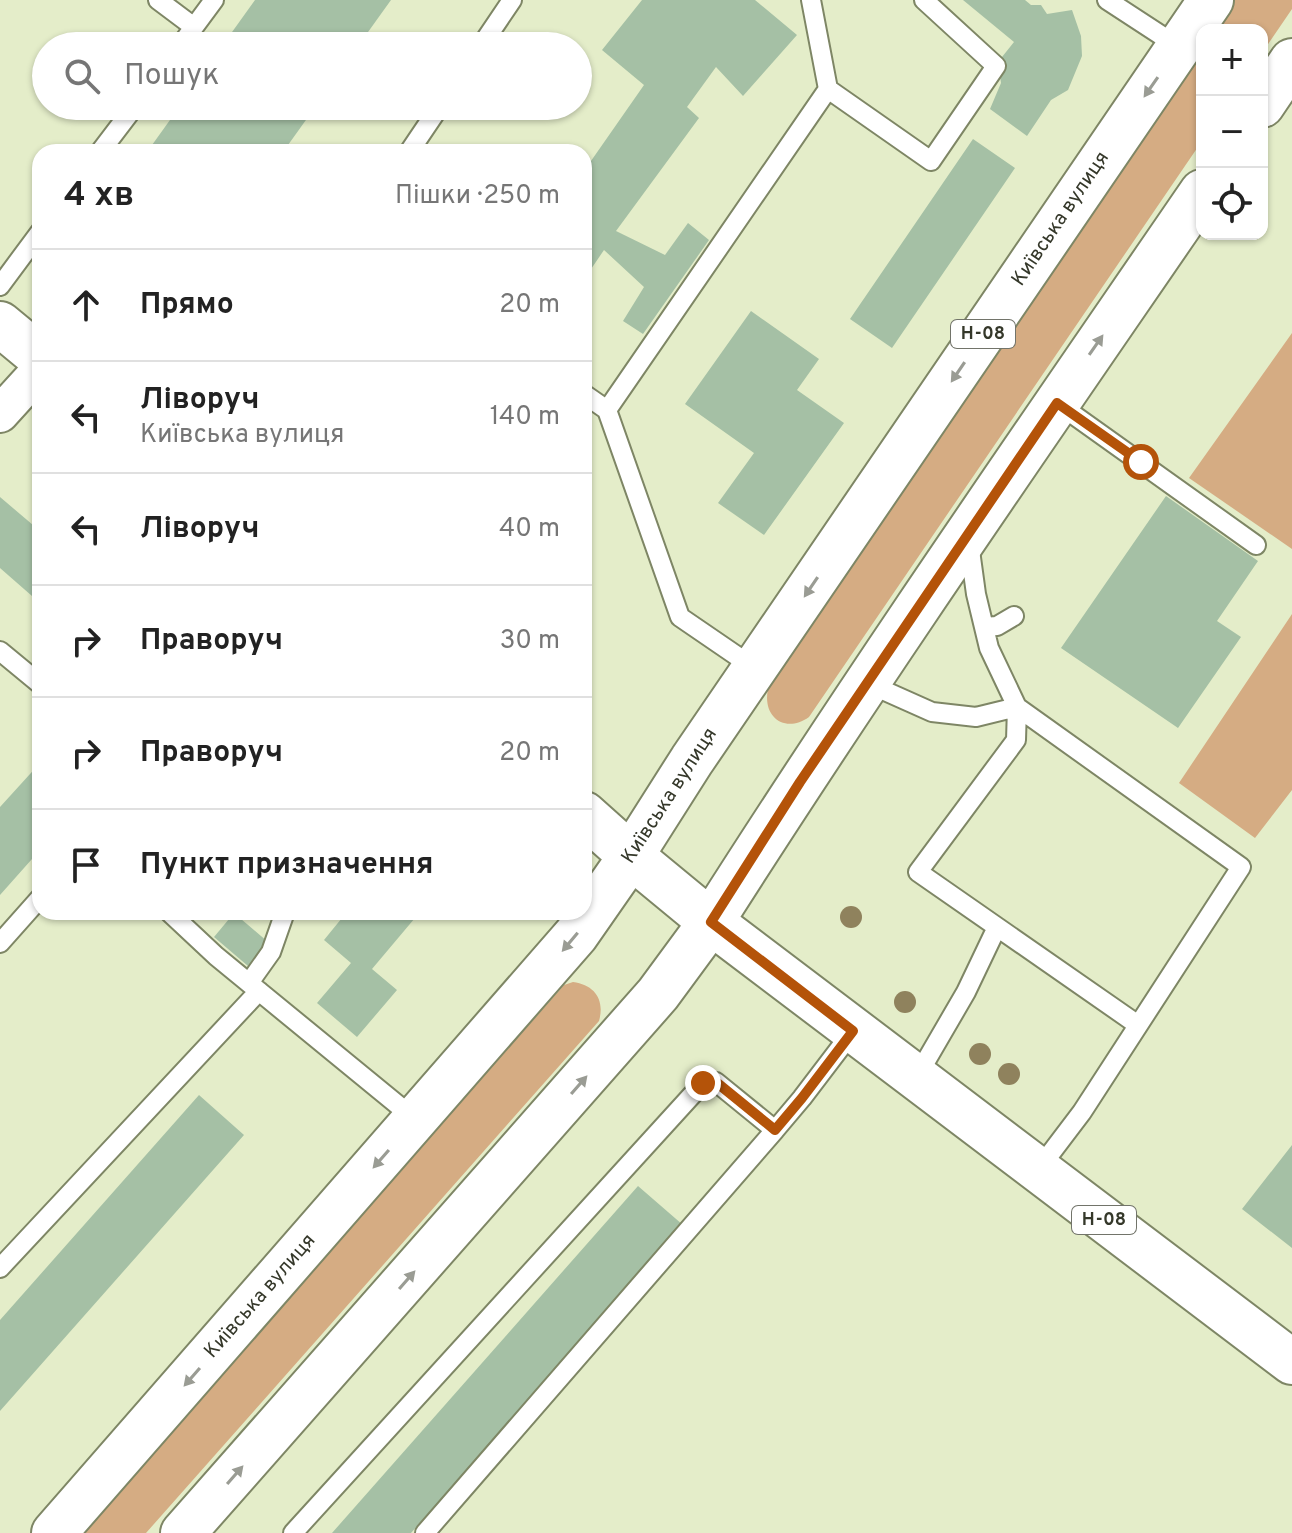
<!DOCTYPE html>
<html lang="uk">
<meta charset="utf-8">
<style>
:root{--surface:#fff;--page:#f6f6f6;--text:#222;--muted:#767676;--line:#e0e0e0}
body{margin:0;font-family:Overpass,sans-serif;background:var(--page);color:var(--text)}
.controls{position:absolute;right:24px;top:24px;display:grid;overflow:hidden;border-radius:16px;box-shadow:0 2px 6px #0004}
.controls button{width:72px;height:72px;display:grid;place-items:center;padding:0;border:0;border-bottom:2px solid var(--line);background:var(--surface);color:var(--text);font:40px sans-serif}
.stop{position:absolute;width:24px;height:24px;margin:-18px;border:6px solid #b45309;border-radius:50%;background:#fff}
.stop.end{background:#b45309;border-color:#fff;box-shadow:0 2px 8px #0008}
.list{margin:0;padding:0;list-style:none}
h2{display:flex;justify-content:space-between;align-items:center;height:104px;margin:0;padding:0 32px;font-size:34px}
h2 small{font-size:26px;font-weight:400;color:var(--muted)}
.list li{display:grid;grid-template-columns:52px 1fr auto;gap:24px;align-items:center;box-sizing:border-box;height:112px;padding:0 32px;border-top:2px solid var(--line)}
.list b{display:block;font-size:30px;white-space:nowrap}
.list p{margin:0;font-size:26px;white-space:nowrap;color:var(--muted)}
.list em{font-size:26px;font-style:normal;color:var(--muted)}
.icon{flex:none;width:44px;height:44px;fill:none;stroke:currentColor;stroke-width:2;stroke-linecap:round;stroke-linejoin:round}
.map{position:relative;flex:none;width:1292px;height:1533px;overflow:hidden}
.search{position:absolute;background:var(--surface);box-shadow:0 2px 6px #0004;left:32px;top:32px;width:560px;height:88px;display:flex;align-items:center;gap:20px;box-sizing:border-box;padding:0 28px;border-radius:44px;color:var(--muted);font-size:30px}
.panel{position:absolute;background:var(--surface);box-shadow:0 2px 6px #0004;left:32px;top:144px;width:560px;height:776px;border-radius:24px}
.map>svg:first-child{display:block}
.green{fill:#d5ac83}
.building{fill:#a5c0a5}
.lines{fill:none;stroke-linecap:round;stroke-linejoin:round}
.lane-casing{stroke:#7e8665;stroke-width:22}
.street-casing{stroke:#7e8665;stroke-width:40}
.secondary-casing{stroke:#7e8665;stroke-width:48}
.primary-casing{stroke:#7e8665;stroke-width:48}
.lane{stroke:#fff;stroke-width:18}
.street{stroke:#fff;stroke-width:36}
.secondary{stroke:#fff;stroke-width:44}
.primary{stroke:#fff;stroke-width:44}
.tree{fill:#8f825d}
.oneway{fill:#9a9c94}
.route{stroke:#b45309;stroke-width:10}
.labels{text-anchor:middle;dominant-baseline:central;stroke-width:8;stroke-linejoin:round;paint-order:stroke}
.shield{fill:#fff;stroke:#72746a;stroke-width:2}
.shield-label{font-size:18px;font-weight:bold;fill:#35382a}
.street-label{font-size:20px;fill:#35382a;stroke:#fff}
</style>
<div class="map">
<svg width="1292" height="1533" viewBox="0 0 1292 1533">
<rect width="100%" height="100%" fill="#e4edc9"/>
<!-- green -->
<path class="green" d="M1232 0H1292V9L1262 53V30H1212Z
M1202 45V141L809 717C785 734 762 717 768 689Z
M1292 333V549L1189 478Z
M1292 614V790L1255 838 1179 783Z
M573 982C595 985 605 1000 599 1021L146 1533H80L564 985Z"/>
<!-- building -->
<path class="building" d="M255 0H391L358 46H222Z
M642 0H755L797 35 743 96 716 67 687 107 699 118 616 231 665 255 688 223 709 240 643 334 623 321 644 287 604 250 587 275 584 273V171L644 85 602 50Z
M963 0H1025L1031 5H1041L1047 14 1072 10 1081 36 1082 56 1068 90 1051 100 1027 136 990 109 1001 83 998 62 1014 42Z
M180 106H316L283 152H147Z
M973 139 1015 168 892 348 850 319Z
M751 311 819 359 797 390 844 423 764 535 718 503 754 453 685 404Z
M1166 496 1258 561 1217 621 1241 637 1178 728 1061 648Z
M0 497 40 531V603L0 568Z
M40 763V850L0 895V807Z
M353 912H420L372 969 397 990 357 1037 317 1003 351 963 324 940 346 913 350 916Z
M234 913 268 942 248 966 214 937Z
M199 1095 244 1135 0 1411V1320Z
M1292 1145V1248L1242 1209Z
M638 1186 683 1225 411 1533H332Z"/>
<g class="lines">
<!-- lane casing -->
<g class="lane-casing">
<path id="lane" d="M158 0 194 27
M1107 0 1179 47
M180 46 214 0
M481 46 512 0
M828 89 931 161 996 66 924 0
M100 152 135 106
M409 152 440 106
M0 286 40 232
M584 394 607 410 680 617 756 669
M1057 403 1256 545
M607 410 828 89 811 0
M969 543 976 594 989 648 1017 707 1016 740 918 872 1138 1025
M984 627 997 626 1014 616
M0 651 40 684
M867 683 932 712 976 717 1017 707 1241 867 1082 1112 1038 1170
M169 912 216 956 415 1119
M0 943 40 898
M249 983 271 952 285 912
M916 1078 966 992 997 927
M0 1268 259 991
M293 1533 703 1083 716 1082 775 1130 802 1098 853 1031
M425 1533 775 1130"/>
</g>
<!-- street casing -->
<g class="street-casing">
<path id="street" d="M0 414 40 370"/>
</g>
<!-- secondary casing -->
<g class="secondary-casing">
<g id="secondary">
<path d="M0 324 40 357"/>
<path id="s1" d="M54 1533 576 935 631 856 584 814"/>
<path d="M183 1533 658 994 711 922"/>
</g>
</g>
<!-- primary casing -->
<g class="primary-casing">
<path id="primary" d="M1211 0 692 760 631 856 711 922 1292 1362
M1262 105 1292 61
M711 922C868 675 1036 434 1202 192"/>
</g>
<!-- lane -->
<use href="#lane" class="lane"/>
<!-- street -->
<use href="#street" class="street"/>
<!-- secondary -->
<use href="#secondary" class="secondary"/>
<!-- primary -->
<use href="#primary" class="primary"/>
</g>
<!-- trees -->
<g class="tree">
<circle cx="851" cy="917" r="11"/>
<circle cx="905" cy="1002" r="11"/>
<circle cx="980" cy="1054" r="11"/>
<circle cx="1009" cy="1074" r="11"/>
</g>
<!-- one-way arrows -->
<defs><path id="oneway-solid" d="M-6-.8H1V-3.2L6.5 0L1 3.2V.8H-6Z" transform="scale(2)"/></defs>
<g class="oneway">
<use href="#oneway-solid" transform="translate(1151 87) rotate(125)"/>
<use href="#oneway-solid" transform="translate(1096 345) rotate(-55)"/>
<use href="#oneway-solid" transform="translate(958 372) rotate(124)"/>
<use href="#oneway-solid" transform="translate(811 587) rotate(124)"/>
<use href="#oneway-solid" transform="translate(570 942) rotate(130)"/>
<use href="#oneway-solid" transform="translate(579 1085) rotate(-49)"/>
<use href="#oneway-solid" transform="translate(381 1159) rotate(131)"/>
<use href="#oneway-solid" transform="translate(407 1280) rotate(-49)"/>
<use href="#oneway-solid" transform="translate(192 1377) rotate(131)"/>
<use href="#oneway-solid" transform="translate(235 1475) rotate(-49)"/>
</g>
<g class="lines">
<!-- route -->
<path class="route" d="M703 1083 716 1082 775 1130 802 1098 853 1031 711 922 800 782 1057 403 1141 462"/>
</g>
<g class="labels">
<!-- shield labels -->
<g class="shield">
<rect x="951" y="320" width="64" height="28" rx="6"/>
<rect x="1072" y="1206" width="64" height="28" rx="6"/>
</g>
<g class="shield-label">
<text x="983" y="334">Н-08</text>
<text x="1104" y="1220">Н-08</text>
</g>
<!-- street labels -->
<g class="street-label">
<text transform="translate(1061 219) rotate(-56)">Київська вулиця</text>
<text transform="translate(670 796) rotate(-57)">Київська вулиця</text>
<text stroke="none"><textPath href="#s1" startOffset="314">Київська вулиця</textPath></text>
</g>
</g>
</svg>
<div class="controls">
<button>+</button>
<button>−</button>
<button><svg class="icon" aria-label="locate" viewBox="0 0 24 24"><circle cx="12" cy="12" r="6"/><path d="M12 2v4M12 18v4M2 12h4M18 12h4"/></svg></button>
</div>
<div class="stop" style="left:1141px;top:462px"></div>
<div class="stop end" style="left:703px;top:1083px"></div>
<div class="search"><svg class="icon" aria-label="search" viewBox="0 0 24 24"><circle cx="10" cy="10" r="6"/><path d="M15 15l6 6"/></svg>Пошук</div>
<section class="panel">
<h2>4 хв<small>Пішки · 250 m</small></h2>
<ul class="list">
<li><svg class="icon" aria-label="ahead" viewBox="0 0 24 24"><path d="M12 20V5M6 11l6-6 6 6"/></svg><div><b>Прямо</b></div><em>20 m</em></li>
<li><svg class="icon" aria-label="left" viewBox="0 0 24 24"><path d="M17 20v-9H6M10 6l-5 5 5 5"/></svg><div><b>Ліворуч</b><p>Київська вулиця</p></div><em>140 m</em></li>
<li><svg class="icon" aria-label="left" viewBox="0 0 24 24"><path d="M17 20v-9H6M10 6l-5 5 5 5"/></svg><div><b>Ліворуч</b></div><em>40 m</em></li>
<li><svg class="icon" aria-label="right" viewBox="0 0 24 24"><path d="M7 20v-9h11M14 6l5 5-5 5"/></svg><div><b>Праворуч</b></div><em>30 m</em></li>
<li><svg class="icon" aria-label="right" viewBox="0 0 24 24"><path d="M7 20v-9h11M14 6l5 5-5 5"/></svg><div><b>Праворуч</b></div><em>20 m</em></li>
<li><svg class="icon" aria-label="arrive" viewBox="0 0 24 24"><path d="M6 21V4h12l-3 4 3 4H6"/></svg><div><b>Пункт призначення</b></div></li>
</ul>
</section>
</div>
